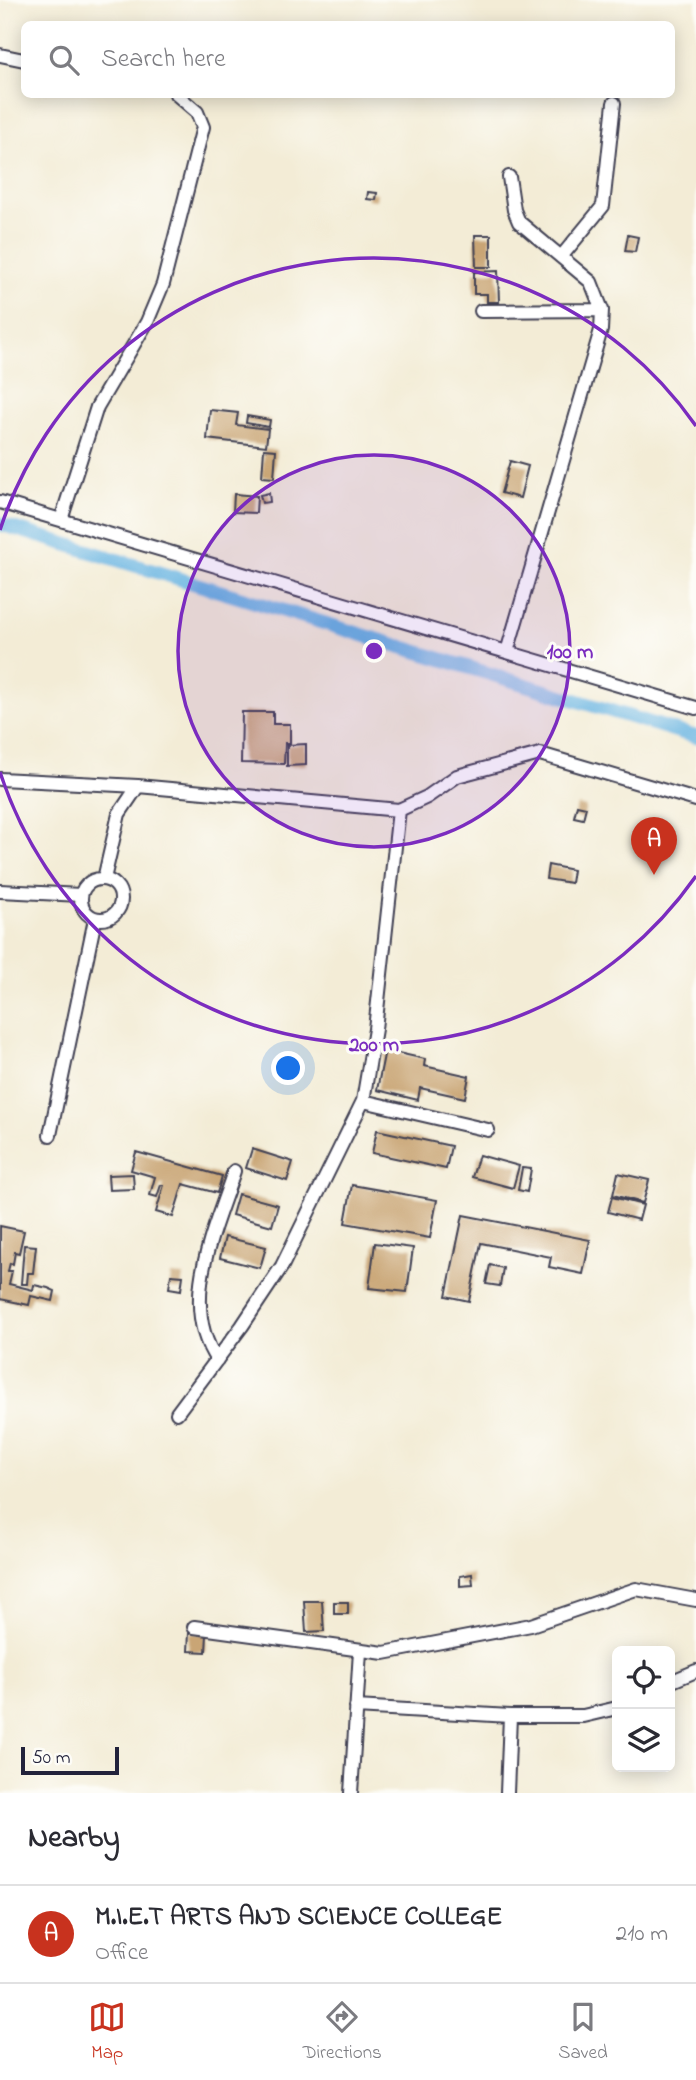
<!DOCTYPE html>
<style>
:root{--surface:#fff;--page:#f2f2f3;--text:#2b2b33;--muted:#7c7c81;--line:#e1e1e2;--accent:#c8321e}
body{margin:0;font-family:"Indie Flower",sans-serif;background:var(--page);color:var(--text)}
.controls{position:absolute;right:21px;bottom:21px;display:grid;overflow:hidden;border-radius:10px;box-shadow:0 4px 18px #0003}
.controls button{width:63px;height:63px;display:grid;place-items:center;padding:0;border:0;border-bottom:2px solid var(--line);background:var(--surface);color:var(--text);font:35px sans-serif}
.scale{position:absolute;left:21px;bottom:18px;width:98px;box-sizing:border-box;padding-left:7px;border:4px solid #22223b;border-top:0;font-size:19px;line-height:24px;white-space:nowrap;color:#22223b;-webkit-text-stroke:5px #fdfcf7;paint-order:stroke}
.you{position:absolute;left:289px;top:1069px;width:24px;height:24px;margin:-18px;border:5px solid #fff;border-radius:50%;background:#1a73e8;box-shadow:0 0 0 10px #1a73e833}
.badge{display:grid;place-items:center;width:46px;height:46px;border-radius:50%;background:var(--accent);color:#fff;font-size:23px;font-weight:700}
.pin{position:absolute;translate:-50% -58px;filter:drop-shadow(0 2px 4px #0008)}
.pin::after{content:'';position:absolute;top:37px;width:24px;height:21px;background:inherit;clip-path:polygon(0 0,100% 0,50% 100%)}
.list{margin:0;padding:0;list-style:none}
h2{display:flex;justify-content:space-between;align-items:center;height:91px;margin:0;padding:0 28px;font-size:30px}
h2 small{font-size:23px;font-weight:400;color:var(--muted)}
.list li{display:grid;grid-template-columns:46px 1fr auto;gap:21px;align-items:center;box-sizing:border-box;height:98px;padding:0 28px;border-top:2px solid var(--line)}
.list b{display:block;font-size:26px;white-space:nowrap}
.list p{margin:0;font-size:23px;white-space:nowrap;color:var(--muted)}
.list em{font-size:23px;font-style:normal;color:var(--muted)}
.icon{flex:none;width:38px;height:38px;fill:none;stroke:currentColor;stroke-width:2;stroke-linecap:round;stroke-linejoin:round}
.map{position:relative;flex:none;width:696px;height:1793px;overflow:hidden}
.search{position:absolute;background:var(--surface);box-shadow:0 4px 18px #0003;left:21px;right:21px;top:21px;height:77px;display:flex;align-items:center;gap:18px;box-sizing:border-box;padding:0 24px;border-radius:10px;color:var(--muted);font-size:26px}
.sheet{height:189px;background:var(--surface)}
nav{display:flex;justify-content:space-around;align-items:center;box-sizing:border-box;height:98px;border-top:2px solid var(--line);background:var(--surface);font-size:19px;color:var(--muted)}
nav a{display:grid;justify-items:center;gap:4px}
nav .on{color:var(--accent)}
.map>svg:first-child{display:block}
.lines{fill:none;stroke-linecap:round;stroke-linejoin:round}
.canal{stroke:#68b4e1;stroke-width:14}
.building{fill:#c9a574}
.minor-casing{stroke:#414052;stroke-width:16}
.minor{stroke:#fff;stroke-width:12}
.ring{fill:none;stroke:#7b2cbf;stroke-width:3.5}
.centre{fill:#7b2cbf;stroke:#fdfcf7;stroke-width:3.5}
.ring-label{font-size:21px;text-anchor:middle;font-weight:bold;fill:#7b2cbf;stroke:#fdfcf7;stroke-width:6;stroke-linejoin:round;paint-order:stroke}
</style>
<div class="map">
<svg width="696" height="1793" viewBox="0 0 696 1793">
<rect width="100%" height="100%" fill="#fdfcf7"/>
<filter id="ink" filterUnits="userSpaceOnUse"><feTurbulence type="fractalNoise" baseFrequency=".0143" numOctaves="2"/><feDisplacementMap in="SourceGraphic" scale="14" xChannelSelector="R" yChannelSelector="G"/><feConvolveMatrix kernelMatrix="1 2 1 2 8 2 1 2 1" color-interpolation-filters="sRGB"/></filter>
<filter id="wash" filterUnits="userSpaceOnUse"><feTurbulence type="fractalNoise" baseFrequency=".00686" numOctaves="4" result="noise"/><feDisplacementMap in="SourceGraphic" scale="28" xChannelSelector="R" yChannelSelector="G"/><feGaussianBlur stdDeviation="1.57" result="paint"/><feColorMatrix in="noise" values="0 0 0 0 0 0 0 0 0 0 0 0 0 0 0 0 0 1.4 0 .05"/><feComposite in="paint" operator="in"/></filter>
<g filter="url(#wash)">
<rect width="100%" height="100%" fill="#f3ecd6"/>
<g class="lines">
<!-- canal -->
<path class="canal" d="M0 524 696 737"/>
</g>
<g id="blocks">
<!-- building -->
<path class="building" d="M368 192 377 193 376 200 367 199Z
M475 235H491V267H476Z
M628 235 638 237 635 252 625 251Z
M498 271 499 302H487V294H474V272Z
M210 410 238 413 236 425 268 429 266 446 207 439Z
M247 416 270 420 269 427 246 423Z
M264 449 276 450 274 478 262 477Z
M510 461 528 466 520 498 501 493Z
M269 493 270 502 262 503 260 495Z
M234 494 257 496 256 513 233 512Z
M242 712H273V724H290V743H285L284 764 241 763Z
M306 744V765L287 766V745Z
M577 805 586 807 583 819 574 817Z
M548 865 573 870 571 883 546 879Z
M385 1050 425 1059 424 1066 469 1076 465 1098 420 1088 418 1100 377 1090Z
M377 1130 451 1146 446 1169 372 1153Z
M252 1149 293 1162 287 1181 246 1168Z
M136 1152 222 1176 217 1193 183 1184 173 1217 156 1212 164 1185H161L157 1197 150 1195 155 1177 131 1170Z
M479 1155 519 1166 513 1188 472 1177Z
M522 1168 531 1169 527 1192 518 1190Z
M618 1173 649 1180 643 1203 613 1195Z
M133 1174 134 1189 109 1190 108 1175Z
M352 1185 437 1200 430 1238 345 1223Z
M238 1194 278 1205 272 1226 232 1215Z
M612 1197 643 1205 639 1220 608 1212Z
M463 1215 590 1240 583 1274 549 1267 551 1257 481 1243 469 1301 446 1296Z
M0 1226 24 1231 19 1253 15 1252 13 1264 10 1263 8 1271H12L9 1284 33 1290 34 1285 48 1288 55 1291 53 1301 31 1296 29 1305 0 1299Z
M225 1237 266 1247 260 1268 220 1258Z
M375 1243 413 1248 407 1292 369 1288Z
M24 1245 36 1246 33 1273H28L27 1284H21Z
M490 1265 503 1268 500 1286 486 1284Z
M171 1275 183 1276 181 1290 169 1288Z
M472 1574 473 1585 460 1586V1576Z
M304 1601H322L324 1631 306 1632Z
M334 1602H348V1614H334Z
M189 1633 207 1634 206 1652 188 1651Z"/>
</g>
</g>
<g filter="url(#ink)">
<use href="#blocks" fill-opacity="0" stroke="#414052" stroke-width="2"/>
<g class="lines">
<!-- minor casing -->
<g class="minor-casing">
<path id="minor" d="M0 55 24 60
M561 257 603 206 614 103
M481 311 602 310
M0 502 696 708
M61 520 97 407 147 322 163 284 203 127 197 112 176 94
M507 652 601 330 602 310 591 282 519 222 514 210 509 177
M0 779 138 786 399 810 427 797 457 776 540 754 696 800
M81 899a20 20 0 1 1 40 0a20 20 0 1 1-40 0Z
M104 879 119 814 138 786
M0 891 81 895
M363 1101 488 1130
M50 1135 95 919
M217 1360C178 1303 215 1230 234 1171
M177 1413 242 1326 282 1266 363 1101 375 1029 399 810
M194 1627 384 1653 531 1625 636 1589 696 1600
M670 1682 696 1671
M356 1707 510 1716H583L617 1708
M351 1793 360 1651
M507 1793 510 1716"/>
</g>
<!-- minor -->
<use href="#minor" class="minor"/>
</g>
</g>
<!-- distance rings -->
<circle cx="374" cy="651" r="196" fill="#7b2cbf" fill-opacity=".12"/>
<g class="ring">
<circle cx="374" cy="651" r="196"/>
<path d="M696 876A393 393 0 0 1 0 772M0 530A393 393 0 0 1 696 426"/>
</g>
<circle cx="374" cy="651" r="10" class="centre"/>
<g class="ring-label">
<text x="570" y="658">100 m</text>
<text x="374" y="1051">200 m</text>
</g>
</svg>
<div class="controls">
<button><svg class="icon" aria-label="locate" viewBox="0 0 24 24"><circle cx="12" cy="12" r="6"/><path d="M12 2v4M12 18v4M2 12h4M18 12h4"/></svg></button>
<button><svg class="icon" aria-label="layers" viewBox="0 0 24 24"><path d="M12 4l9 5-9 5-9-5zM3 14l9 5 9-5"/></svg></button>
</div>
<div class="scale">50 m</div>
<div class="you"></div>
<div class="pin badge" style="left:654px;top:875px">A</div>
<div class="search"><svg class="icon" aria-label="search" viewBox="0 0 24 24"><circle cx="10" cy="10" r="6"/><path d="M15 15l6 6"/></svg>Search here</div>
</div>
<section class="sheet">
<h2>Nearby<small></small></h2>
<ul class="list">
<li><span class="badge">A</span><div><b>M.I.E.T ARTS AND SCIENCE COLLEGE</b><p>Office</p></div><em>210 m</em></li>
</ul>
</section>
<nav>
<a class="on"><svg class="icon" aria-label="map" viewBox="0 0 24 24"><path d="M3 6l6-2 6 2 6-2v14l-6 2-6-2-6 2zM9 4v14M15 6v14"/></svg>Map</a>
<a><svg class="icon" aria-label="directions" viewBox="0 0 24 24"><path d="M12 3l9 9-9 9-9-9zM9 14v-3h6M13 9l2 2-2 2"/></svg>Directions</a>
<a><svg class="icon" aria-label="saved" viewBox="0 0 24 24"><path d="M7 4h10v16l-5-4-5 4z"/></svg>Saved</a>
</nav>
